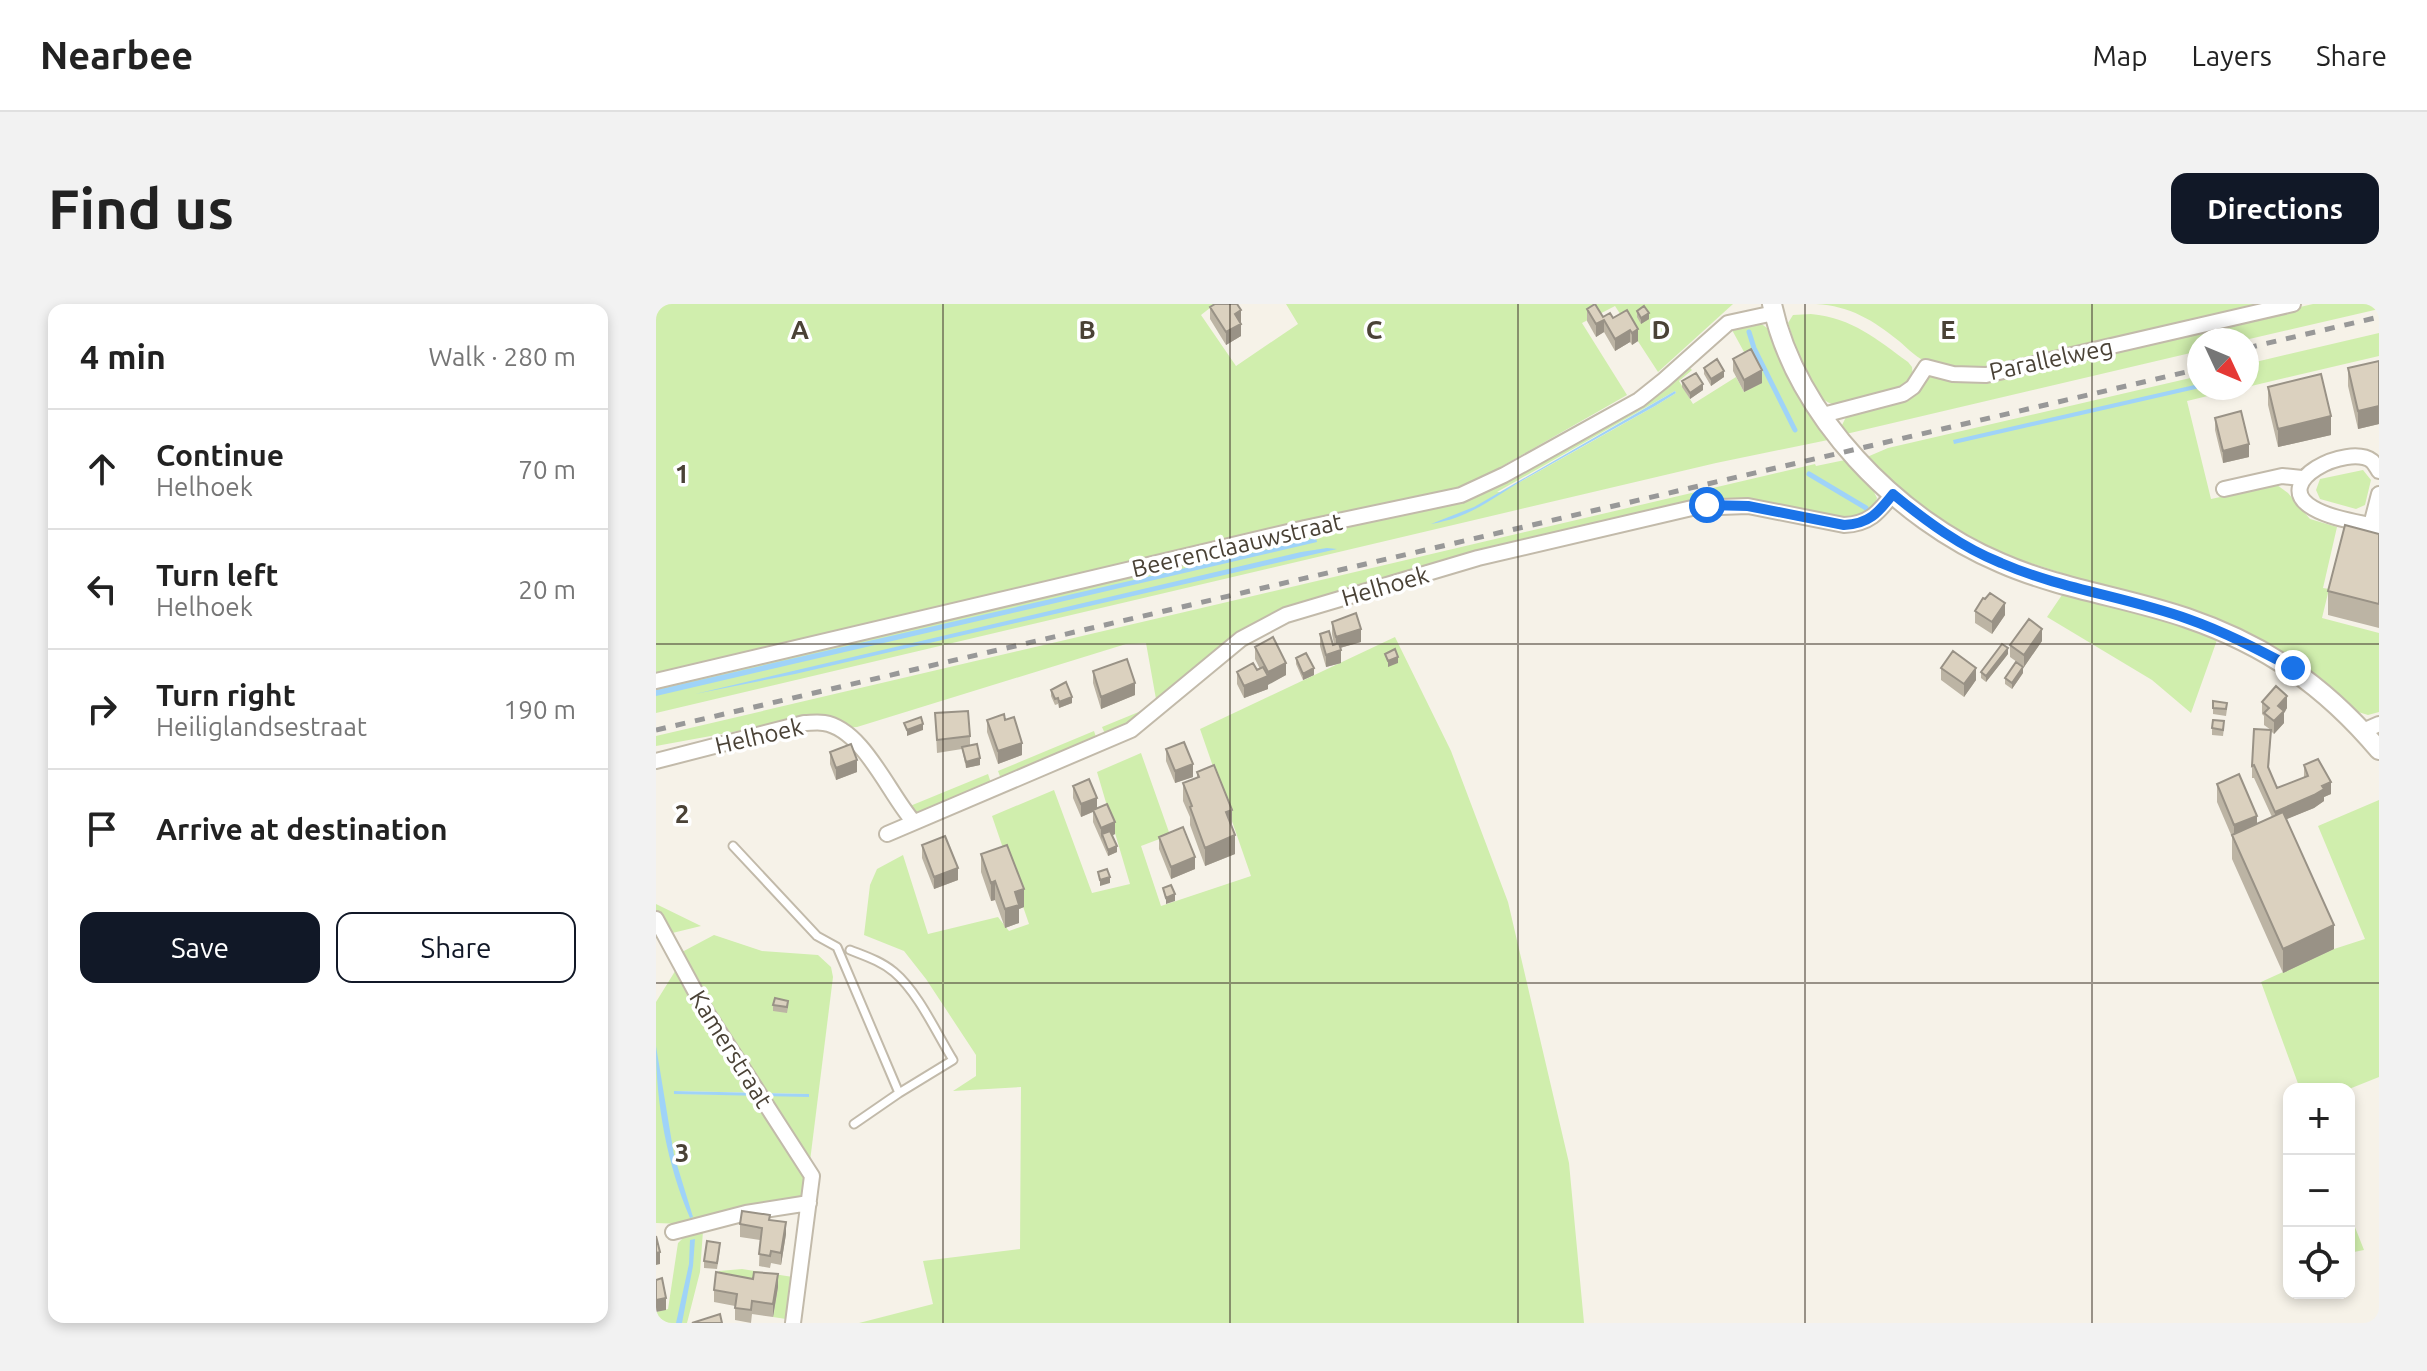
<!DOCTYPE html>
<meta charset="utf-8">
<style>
:root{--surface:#fff;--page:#f2f2f2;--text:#222;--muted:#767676;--line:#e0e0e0;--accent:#111827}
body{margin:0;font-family:Ubuntu,sans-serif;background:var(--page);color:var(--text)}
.controls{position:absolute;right:24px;bottom:24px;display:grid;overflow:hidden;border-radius:16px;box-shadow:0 4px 12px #0003}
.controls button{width:72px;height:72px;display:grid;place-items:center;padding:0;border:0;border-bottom:2px solid var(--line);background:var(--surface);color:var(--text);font:40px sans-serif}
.compass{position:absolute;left:1531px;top:24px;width:72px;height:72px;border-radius:50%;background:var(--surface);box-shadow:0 4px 12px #0003;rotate:134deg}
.stop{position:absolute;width:24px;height:24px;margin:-18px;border:6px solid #1a73e8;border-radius:50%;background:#fff}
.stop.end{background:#1a73e8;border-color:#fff;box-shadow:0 2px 8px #0008}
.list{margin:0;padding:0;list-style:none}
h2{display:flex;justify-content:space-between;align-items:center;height:104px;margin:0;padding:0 32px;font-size:34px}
h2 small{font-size:26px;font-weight:400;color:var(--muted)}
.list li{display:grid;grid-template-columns:52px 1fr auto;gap:24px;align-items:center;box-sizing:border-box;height:120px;padding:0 32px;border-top:2px solid var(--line)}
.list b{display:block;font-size:30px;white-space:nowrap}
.list p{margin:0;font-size:26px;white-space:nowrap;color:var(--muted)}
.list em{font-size:26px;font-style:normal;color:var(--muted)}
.actions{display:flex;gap:16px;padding:24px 32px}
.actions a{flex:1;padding:18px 0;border:2px solid var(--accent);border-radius:16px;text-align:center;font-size:28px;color:var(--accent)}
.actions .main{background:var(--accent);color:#fff}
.icon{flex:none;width:44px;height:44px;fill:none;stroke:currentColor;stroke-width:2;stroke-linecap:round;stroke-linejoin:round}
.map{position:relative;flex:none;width:1723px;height:1019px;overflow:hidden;border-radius:16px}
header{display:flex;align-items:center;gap:48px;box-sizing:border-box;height:112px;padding:0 40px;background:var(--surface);border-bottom:2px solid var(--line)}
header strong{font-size:38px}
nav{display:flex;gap:44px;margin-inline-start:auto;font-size:28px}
.intro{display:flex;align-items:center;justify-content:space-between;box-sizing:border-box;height:192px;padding:0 48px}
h1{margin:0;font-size:56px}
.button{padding:20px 36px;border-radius:16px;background:var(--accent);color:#fff;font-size:28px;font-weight:700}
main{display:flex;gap:48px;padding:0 48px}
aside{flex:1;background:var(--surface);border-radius:16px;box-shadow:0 4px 12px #0003}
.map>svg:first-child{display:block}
.green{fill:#d0eead;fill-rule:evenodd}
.water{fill:#9fd3f8}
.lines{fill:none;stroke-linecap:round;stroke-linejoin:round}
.stream{stroke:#9fd3f8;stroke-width:5}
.service-casing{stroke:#c2baaa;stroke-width:11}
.minor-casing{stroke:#c2baaa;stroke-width:18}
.tertiary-casing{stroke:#c2baaa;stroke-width:22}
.service{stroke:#fff;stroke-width:7}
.minor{stroke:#fff;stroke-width:14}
.tertiary{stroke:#fff;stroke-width:18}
.rail{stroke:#989898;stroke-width:5;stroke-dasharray:10 10;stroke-linecap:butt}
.wall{fill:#bcb4a4}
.shaded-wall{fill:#999286}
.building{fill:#dbd1bf;stroke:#999286;stroke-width:2}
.route{stroke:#1a73e8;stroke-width:10}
.grid{fill:none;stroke:#4a4236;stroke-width:2;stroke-opacity:0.55}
.labels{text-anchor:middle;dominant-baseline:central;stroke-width:7;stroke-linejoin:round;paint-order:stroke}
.street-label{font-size:24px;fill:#4a4236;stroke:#fff}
.grid-label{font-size:26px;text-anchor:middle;font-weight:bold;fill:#4a4236;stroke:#fff;stroke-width:7;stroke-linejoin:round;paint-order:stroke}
</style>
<header>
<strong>Nearbee</strong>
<nav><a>Map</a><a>Layers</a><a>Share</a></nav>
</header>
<div class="intro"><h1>Find us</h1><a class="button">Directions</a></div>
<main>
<aside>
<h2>4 min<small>Walk · 280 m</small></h2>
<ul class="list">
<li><svg class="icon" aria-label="ahead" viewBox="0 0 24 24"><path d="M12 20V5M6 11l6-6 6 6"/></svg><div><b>Continue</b><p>Helhoek</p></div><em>70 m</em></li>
<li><svg class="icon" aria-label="left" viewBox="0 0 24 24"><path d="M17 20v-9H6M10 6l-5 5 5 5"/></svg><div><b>Turn left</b><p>Helhoek</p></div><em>20 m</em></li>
<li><svg class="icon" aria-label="right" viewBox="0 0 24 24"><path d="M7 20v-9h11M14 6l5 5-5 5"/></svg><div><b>Turn right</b><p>Heiliglandsestraat</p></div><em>190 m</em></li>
<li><svg class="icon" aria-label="arrive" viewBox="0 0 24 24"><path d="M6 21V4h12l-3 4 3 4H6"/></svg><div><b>Arrive at destination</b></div></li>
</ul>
<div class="actions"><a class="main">Save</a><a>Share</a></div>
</aside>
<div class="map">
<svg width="1723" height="1019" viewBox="0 0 1723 1019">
<rect width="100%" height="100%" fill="#f6f2e8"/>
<!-- green -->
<path class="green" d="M0 0H559L545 11 580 62 642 20 630 0H1077L1002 68 959 2 926 19 971 91 806 185 755 194 0 372Z
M1160 0H1617L1341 64C1317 65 1295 67 1273 59 1262 55 1252 45 1243 37 1217 16 1194 2 1160 0Z
M1657 0H1723V5L1589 36H1543V47L1190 130 1185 123 1192 109 1277 71H1354Z
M1155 10C1197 14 1220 35 1252 58L1256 63 1257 73C1246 87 1230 87 1213 92 1203 94 1186 102 1176 100 1153 94 1139 39 1132 19L1137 11Z
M1103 18 1111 24 1170 130 1168 132 1172 136 1060 159 0 409V382L697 219 792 200 1031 61 1036 66 1023 77 1037 100 1080 73 1088 88 1105 79 1076 26 1078 22ZM1019 87 1020 89 999 102 846 188H841Z
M1723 29V52L1591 83V60Z
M1543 72V84H1585L1531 97 1555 195 1621 181 1632 189 1654 215 1681 223 1667 284 1673 285 1666 314 1723 329V408L1712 411 1699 407 1670 381 1640 358 1434 278 1340 248 1311 233 1274 208 1211 156V153L1232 144Z
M1189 156 1214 180 1221 194 1217 205 1196 215 1182 214 1092 196 1046 197 815 251 578 333 492 406 450 432 446 423 490 405 500 395 490 339 470 340 201 423 186 424 169 411 0 442V432L1159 160 1160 162Z
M1707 166 1715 176 1709 201 1700 205 1664 195 1660 186 1664 175Z
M1408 288 1543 327 1561 336 1535 409 1496 376 1391 313Z
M739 333 795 447 852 598 913 859 928 1019H203L277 1000 267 957 364 945 365 783 297 787 320 772V751L270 675 248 647 208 631 214 581 221 565 247 551 272 630 342 613 353 627 373 620 336 512 398 486 436 589 474 580 441 468 485 449 514 531 485 542 505 602 595 572 544 425Z
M438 427 441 436 345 475 342 467Z
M332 470 335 479 260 512 254 502Z
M1723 496V773L1693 785H1644L1605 678 1678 645 1709 635 1662 522Z
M0 600 45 622 0 633Z
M58 631 106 647 162 651 175 663 177 673 151 881 145 893 139 896 27 920 0 919V698L21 664 18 661 26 648ZM19 787 152 790 153 791 18 790Z
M1693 908 1708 946 1693 949Z
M47 927 44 968 31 1019H0V1008L12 1005 22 939 31 930Z
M86 965 137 973 130 1015 117 1013 122 983 60 980 63 967Z"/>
<!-- water -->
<path class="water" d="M1543 80 1544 84 1298 140 1297 136Z
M1019 87 1020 89 999 102C955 126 912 151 869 175 834 195 816 213 775 220L818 203Z
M660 234 661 238 0 392V386Z
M671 244 681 245 139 370 39 390 645 248Z
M0 742 18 851 37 913 34 914C11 860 0 800 0 742Z
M18 787 153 790V793L18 790Z
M39 935 37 962 26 1019H20L33 960 34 936Z"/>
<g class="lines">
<!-- stream -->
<path class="stream" d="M1093 28 1098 44 1139 126
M1153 170 1210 204"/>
<!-- service casing -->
<g class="service-casing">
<path id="service" d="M77 542 161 632 181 643 243 789 297 756C281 730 262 688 238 668 225 657 209 652 194 646
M198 820 243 789"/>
</g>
<!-- minor casing -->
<g class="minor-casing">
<path id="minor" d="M1167 111 1247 90 1257 83 1270 63 1297 70 1330 71 1637 0
M1723 167C1721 164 1719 160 1716 157 1692 139 1612 178 1657 204 1676 215 1702 218 1723 223
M1568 185 1626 172 1646 174
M1715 221 1723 190
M0 377 649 224 805 191 848 171 983 96 1008 76 1072 19 1118 9
M1707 427 1723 420
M0 457 148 419C154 419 162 418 168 419 207 425 233 490 257 517
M231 530 475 426 585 335 630 311 822 254 1036 204 1092 202 1188 221C1213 220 1222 209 1237 190
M0 615 51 709 156 872 137 1019
M17 928 90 909 153 899"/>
</g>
<!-- tertiary casing -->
<g class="tertiary-casing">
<path id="tertiary" d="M1116 0C1139 111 1242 216 1345 259 1404 285 1470 293 1531 314 1610 341 1669 382 1723 446"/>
</g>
<!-- service -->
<use href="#service" class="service"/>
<!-- minor -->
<use href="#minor" class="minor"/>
<!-- tertiary -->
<use href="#tertiary" class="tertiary"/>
<!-- rail -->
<path class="rail" d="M1591 44 1723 13
M0 426 1543 65"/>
</g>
<!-- wall -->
<path class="wall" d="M554 3 585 18V32L570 41 554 15Z
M931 5 947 13 957 14 971 6 982 37 976 41 974 38 959 47 948 28 940 33 931 17Z
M981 7 993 15 985 20 981 13Z
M1077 55 1106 79 1088 88 1077 67Z
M1723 57V120L1702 125 1692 82V64Z
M1048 64 1068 73 1055 82 1048 70Z
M1026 77 1047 86 1034 95 1026 83Z
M1612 83 1675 131 1622 143 1612 101Z
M1559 114 1593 153 1567 159 1559 126Z
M1723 230V324L1672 311V287Z
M1319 307 1349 311 1336 330 1319 319Z
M676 318 705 338 684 344 685 359 670 363 664 342V330L677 341 678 340 676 330Z
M1386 337 1368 363 1354 353V341Z
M599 343 630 371 612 380V385L588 394 581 380V368L601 366 604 365 599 355Z
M1352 350 1330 378 1325 374V368Z
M640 354 658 371 647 376 640 360Z
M1285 364 1320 376 1308 393 1285 376Z
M437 367 479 391 445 405 437 379Z
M1367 369 1356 385 1349 380V374Z
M395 386 416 399 403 404 402 400 399 401 395 392Z
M1557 397 1571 405 1570 412 1557 410Z
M1606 398 1631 404 1628 409V419L1618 430 1615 427 1613 465 1621 484 1648 474V461L1675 490 1668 493V497L1658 504 1630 515 1678 645 1627 669 1576 555V533L1561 498V480L1601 520 1616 513 1598 474H1596V462L1615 426 1608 421V412L1606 410Z
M279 409 314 432V442L324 461 310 464 306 445 281 449Z
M331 416H349L366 451 342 460 331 428Z
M1568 423 1567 432 1556 431V424Z
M510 445 537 473 519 479 510 457Z
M174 448 201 468 180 476 174 460Z
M541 468 576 522 579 550 549 562 534 521V513L527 497V479L541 474Z
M417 482 441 504 459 530 456 532 461 548 452 552 437 518V508L425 513 417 494Z
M503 533 539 565 515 575 503 545Z
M266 541 302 576 278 585 266 554Z
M325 550 368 603 363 605V619L349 624 339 596 335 597 325 568Z
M117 701 132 703 131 709 117 707Z
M114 916 130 930 125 961 115 959 114 964 103 962 104 936 84 933V920Z
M64 945 61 965 48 964V957Z
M122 983 117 1013 96 1010 95 1019 79 1016V1002L58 998V986Z"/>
<!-- shaded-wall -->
<path class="shaded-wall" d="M585 6V18L579 22V10Z
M993 9V15L985 20V14Z
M948 16V28L940 33V20Z
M585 20V32L570 41V28Z
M982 25V37L976 41V29Z
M974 26V38L959 47V35Z
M1106 66V79L1088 88V76Z
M1068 67V73L1055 82V75Z
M1047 80V86L1034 95V89Z
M1723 102V120L1702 125V107Z
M1675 112V131L1622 143V125Z
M1593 140V153L1567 159V147Z
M1349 299V311L1336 330V318Z
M705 325V338L680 345V333Z
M1386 325V337L1368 363V351Z
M1352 344V350L1330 378V372Z
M685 346V359L670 363V351Z
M742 353V359L732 363V357Z
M630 359V371L612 381V368Z
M1367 363V369L1356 385V379Z
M658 364V371L647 376V370Z
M1320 364V376L1308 393V380Z
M612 372V385L588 394V382Z
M479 379V391L445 405V393Z
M1631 392V404L1628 409V419L1618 430V417L1622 402Z
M416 393V399L403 404V398Z
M267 420V426L251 432V426Z
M366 439V451L342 460V447Z
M324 454V461L310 464V458Z
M201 456V468L180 476V464Z
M537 460V473L519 479V467Z
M1675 478V490L1668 493V497L1658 504 1619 520V508Z
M441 494V506L425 513V500Z
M576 506V524L570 508Z
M1601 512V530L1578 539V521Z
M459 518V530L448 535 446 530 445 536V524Z
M579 531V550L549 562V544Z
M461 542V548L452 552V546Z
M539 553V565L515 575V563Z
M302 564V576L278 585V573Z
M454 573V579L444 582V576Z
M339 577V596L335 597V579Z
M368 585V603L363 605V619L349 624V605L359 588Z
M519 590V597L510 600V594Z
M1678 621V645L1627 669V645Z
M130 918V930L125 961V949Z
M4 948V960L0 961V949Z
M122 970V983L117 1013V1000Z
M10 994V1006L0 1008V996Z"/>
<!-- building -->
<path class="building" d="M559 0H581L585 6 579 10 585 20 570 28 554 3Z
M939 0 947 13 954 9 957 14 971 6 982 25 976 29 974 26 959 35 948 16 940 20 931 5Z
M988 2 993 9 985 14 981 7Z
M1095 45 1106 66 1088 76 1077 55Z
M1061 55 1068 67 1055 75 1048 64Z
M1723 57V102L1702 107 1692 64Z
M1040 69 1047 80 1034 89 1026 77Z
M1665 70 1675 112 1622 125 1612 83Z
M1585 107 1593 140 1567 147 1559 114Z
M1689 221 1723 230V300L1672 287Z
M1334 289 1349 299 1336 318 1319 307 1327 294 1329 295Z
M700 309 705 325 680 333 676 318Z
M1373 315 1386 325 1368 351 1354 341Z
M673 327 677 341 683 339 685 346 670 351 664 330Z
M617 333 630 359 612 368 599 343Z
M1346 340 1352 344 1330 372 1325 368Z
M739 345 742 353 732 357 729 350Z
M1297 347 1320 364 1308 380 1285 364Z
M650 349 658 364 647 370 640 354Z
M471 355 479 379 445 393 437 367Z
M1360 358 1367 363 1356 379 1349 374Z
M597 359 601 366 607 363 612 372 588 382 581 368Z
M410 378 416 393 403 398 402 394 399 395 395 386Z
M1620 382 1631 392 1622 402 1628 407 1618 417 1608 409 1613 404 1606 398Z
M1557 397 1571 399 1570 405 1557 404Z
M312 407 314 432 281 436 279 409Z
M348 410 349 416 358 413 366 439 342 447 331 416Z
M265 413 267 420 251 426 248 419Z
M1557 416 1568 417 1567 426 1556 424Z
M1598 425 1615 426 1612 463 1621 484 1652 472 1648 461 1662 455 1675 478 1666 482 1668 485 1658 491 1619 508 1598 461 1596 462Z
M528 438 537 460 519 467 510 445Z
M195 440 201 456 180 464 174 448Z
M321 440 324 454 310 458 306 443Z
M558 461 576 506 570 508 579 531 549 544 534 503 536 502 527 479 543 473 541 468Z
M1583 470 1601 512 1578 521 1561 480Z
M433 475 441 494 425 500 417 482Z
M451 500 459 518 445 524 437 506Z
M1627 508 1678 621 1627 645 1576 531Z
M527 523 539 553 515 563 503 533Z
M454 527 461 542 452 546 446 530Z
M289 532 302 564 278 573 266 541Z
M351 541 368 585 359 588 363 601 349 605 339 577 335 579 325 550Z
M451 565 454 573 444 576 442 568Z
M515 581 519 590 510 594 507 584Z
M119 694 132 697 131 703 117 701Z
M86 907 114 911 113 916 130 918 125 949 115 947 114 952 103 950 106 924 84 920Z
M0 932 4 948 0 949Z
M51 937 64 939 61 959 48 957Z
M60 968 97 975 98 968 122 970 117 1000 96 997 95 1006 79 1004 81 990 58 986Z
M6 974 10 994 0 996V976Z
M64 1010 66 1019H36Z"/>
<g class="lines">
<!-- route -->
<path class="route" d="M1051 201 1092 202 1188 221C1213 220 1222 209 1237 190 1270 217 1305 243 1345 259 1405 285 1471 293 1532 315 1569 328 1603 346 1637 364"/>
</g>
<!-- grid -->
<path class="grid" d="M287 0V1019M574 0V1019M862 0V1019M1149 0V1019M1436 0V1019M0 340H1723M0 679H1723"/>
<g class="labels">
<!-- street labels -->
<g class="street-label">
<text transform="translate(1395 55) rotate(-12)">Parallelweg</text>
<text transform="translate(581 241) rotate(-13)">Beerenclaauwstraat</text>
<text transform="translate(729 282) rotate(-16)">Helhoek</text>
<text transform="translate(103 432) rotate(-13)">Helhoek</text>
<text transform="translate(75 745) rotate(58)">Kamerstraat</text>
</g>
</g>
<g class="grid-label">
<text x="144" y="35">A</text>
<text x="431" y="35">B</text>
<text x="718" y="35">C</text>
<text x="1005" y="35">D</text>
<text x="1292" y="35">E</text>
<text x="26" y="179">1</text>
<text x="26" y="519">2</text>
<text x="26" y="858">3</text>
</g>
</svg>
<div class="controls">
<button>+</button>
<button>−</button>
<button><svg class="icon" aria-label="locate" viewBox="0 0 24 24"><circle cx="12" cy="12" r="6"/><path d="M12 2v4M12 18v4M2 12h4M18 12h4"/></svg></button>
</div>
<svg class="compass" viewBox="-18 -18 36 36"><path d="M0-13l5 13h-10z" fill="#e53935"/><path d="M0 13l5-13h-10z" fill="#767676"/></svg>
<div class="stop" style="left:1051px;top:201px"></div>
<div class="stop end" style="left:1637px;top:364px"></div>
</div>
</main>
